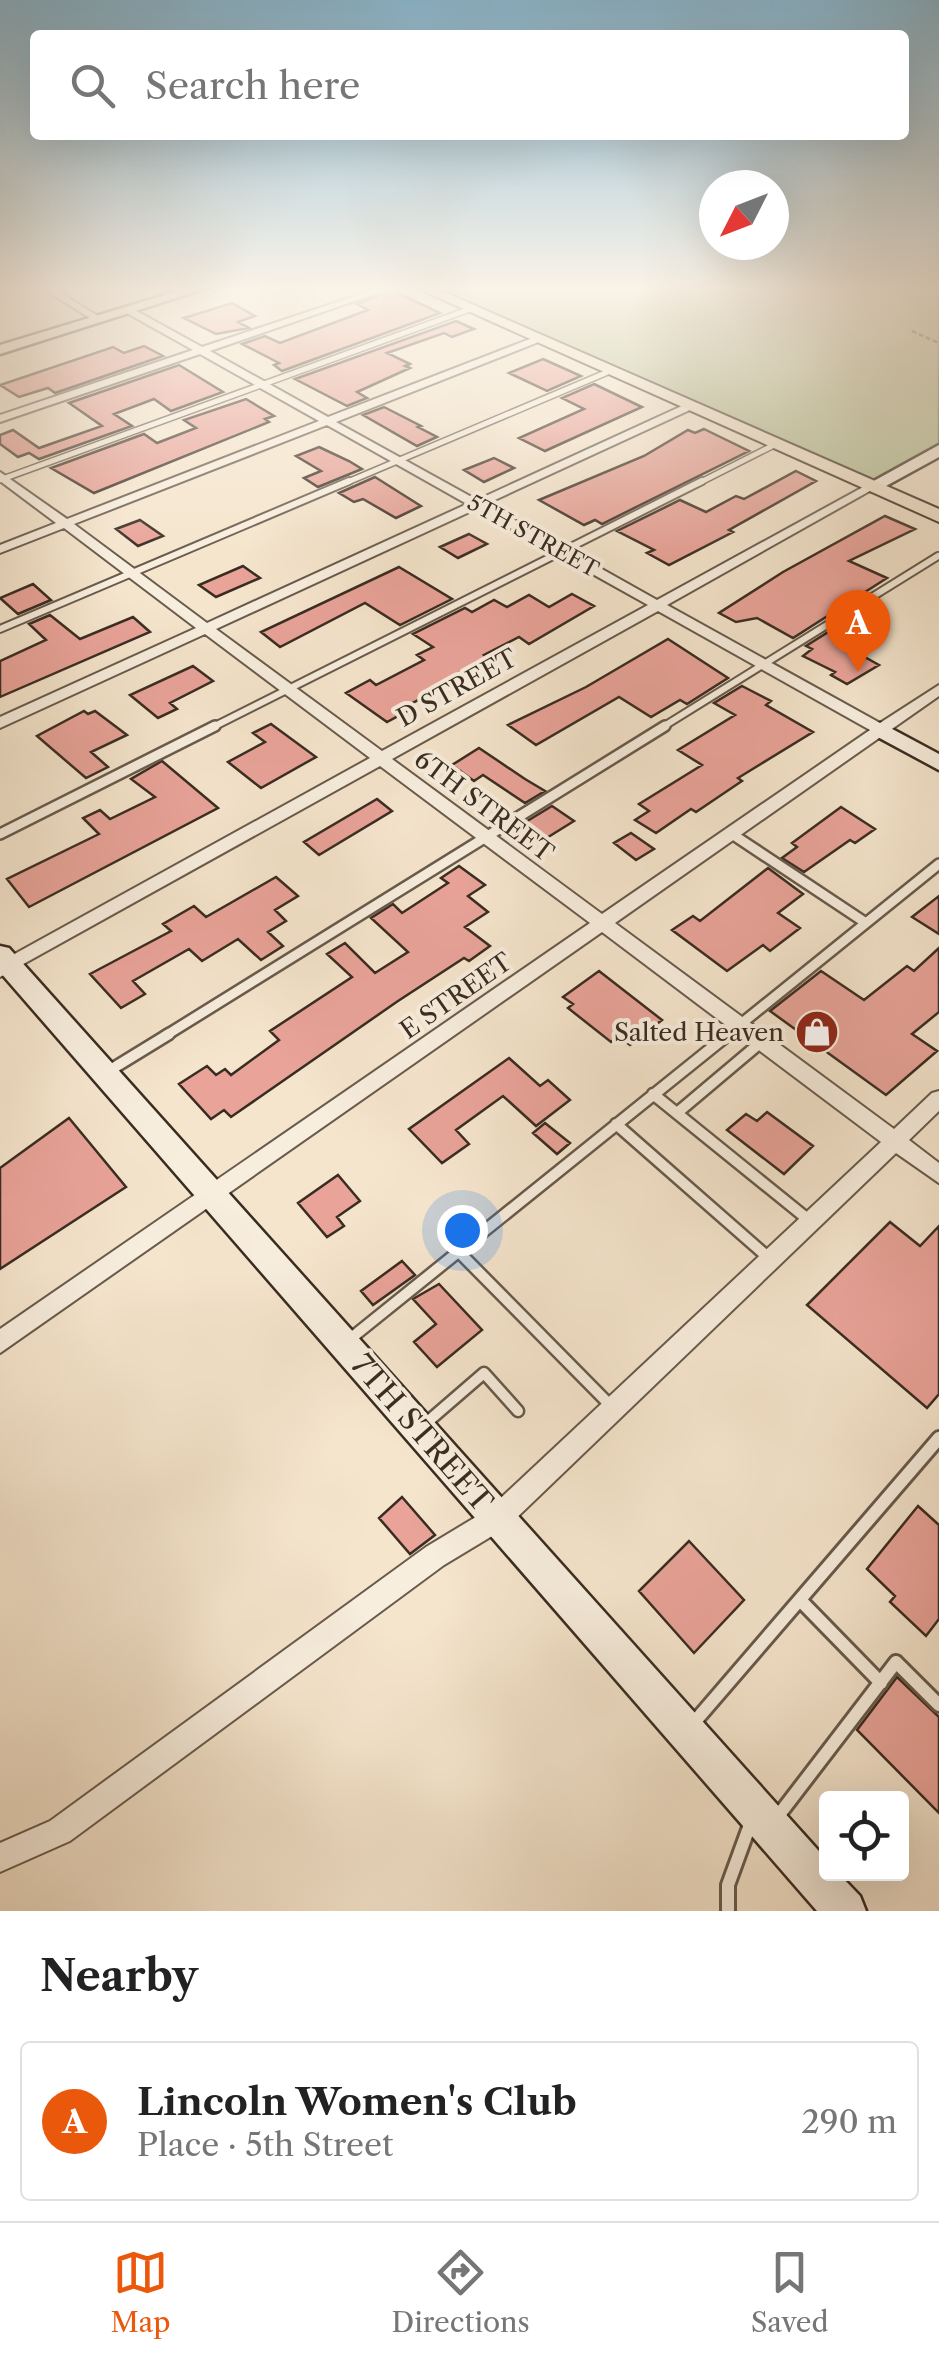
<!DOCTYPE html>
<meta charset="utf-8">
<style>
:root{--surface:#fff;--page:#f6f6f6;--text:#222;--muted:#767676;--line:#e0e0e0;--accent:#ea580c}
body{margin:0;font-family:"Libre Caslon Text",serif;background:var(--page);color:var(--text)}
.controls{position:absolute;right:30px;bottom:30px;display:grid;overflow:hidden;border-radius:10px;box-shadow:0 10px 40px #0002}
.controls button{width:90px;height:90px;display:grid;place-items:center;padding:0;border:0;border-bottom:2px solid var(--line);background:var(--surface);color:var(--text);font:50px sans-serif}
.compass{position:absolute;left:699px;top:170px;width:90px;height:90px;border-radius:50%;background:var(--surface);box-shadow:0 10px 40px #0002;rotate:228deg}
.you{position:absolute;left:462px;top:1230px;width:35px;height:35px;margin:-25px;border:8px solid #fff;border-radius:50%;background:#1a73e8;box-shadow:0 0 0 15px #1a73e833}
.badge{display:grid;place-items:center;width:65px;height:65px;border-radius:50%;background:var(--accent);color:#fff;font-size:32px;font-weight:700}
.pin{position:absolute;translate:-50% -82px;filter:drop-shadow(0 2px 5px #0008)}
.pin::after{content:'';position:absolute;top:52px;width:35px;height:30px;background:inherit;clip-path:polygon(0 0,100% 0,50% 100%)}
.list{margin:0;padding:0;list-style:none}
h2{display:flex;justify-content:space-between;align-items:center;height:130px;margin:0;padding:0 40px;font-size:42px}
h2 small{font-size:32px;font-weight:400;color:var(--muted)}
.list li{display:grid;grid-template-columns:65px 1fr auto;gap:30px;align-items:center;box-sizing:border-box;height:160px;margin:0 20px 20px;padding:0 20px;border:2px solid var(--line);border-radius:10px}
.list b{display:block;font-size:38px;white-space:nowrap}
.list p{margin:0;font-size:32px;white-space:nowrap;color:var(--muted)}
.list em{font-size:32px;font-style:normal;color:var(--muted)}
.icon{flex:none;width:55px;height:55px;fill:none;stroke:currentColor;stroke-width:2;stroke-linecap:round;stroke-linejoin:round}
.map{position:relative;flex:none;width:939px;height:1911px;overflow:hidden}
.search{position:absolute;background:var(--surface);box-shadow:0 10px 40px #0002;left:30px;right:30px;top:30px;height:110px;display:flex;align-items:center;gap:25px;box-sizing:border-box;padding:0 35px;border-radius:10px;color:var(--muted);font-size:38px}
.sheet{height:310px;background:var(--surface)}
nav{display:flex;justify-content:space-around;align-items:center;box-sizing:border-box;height:140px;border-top:2px solid var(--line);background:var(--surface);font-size:28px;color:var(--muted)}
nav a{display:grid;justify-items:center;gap:5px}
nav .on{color:var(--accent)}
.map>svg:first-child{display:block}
.green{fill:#bac59a;stroke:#7a785e;stroke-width:2.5}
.building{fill:#e9a399;stroke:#392c21;stroke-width:2.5}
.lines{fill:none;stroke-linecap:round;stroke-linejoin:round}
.lane-far4-casing{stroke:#685a4c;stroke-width:8}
.lane-far3-casing{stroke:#685a4c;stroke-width:10}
.lane-far2-casing{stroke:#685a4c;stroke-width:14}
.lane-far1-casing{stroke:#685a4c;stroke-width:15}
.lane-casing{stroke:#685a4c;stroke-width:18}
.street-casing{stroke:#685a4c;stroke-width:4}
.secondary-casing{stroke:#392c21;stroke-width:5}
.primary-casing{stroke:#392c21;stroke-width:4}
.path{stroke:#392c21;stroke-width:2.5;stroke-dasharray:5 2.5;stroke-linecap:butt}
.lane-far4{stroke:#f8eede;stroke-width:5}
.lane-far3{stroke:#f8eede;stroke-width:6}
.lane-far2{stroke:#f8eede;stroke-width:9}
.lane-far1{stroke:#f8eede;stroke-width:10}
.lane{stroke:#f8eede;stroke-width:12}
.street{fill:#f8eede;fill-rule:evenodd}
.secondary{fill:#f8eede;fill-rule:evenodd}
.primary{fill:#f5e5cd;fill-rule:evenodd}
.labels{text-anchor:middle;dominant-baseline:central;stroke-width:8;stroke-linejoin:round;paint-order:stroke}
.far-street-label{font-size:22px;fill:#392c21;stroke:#f8eede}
.street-label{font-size:25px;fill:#392c21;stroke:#f8eede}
.poi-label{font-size:25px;fill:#392c21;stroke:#f8eede;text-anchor:end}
.near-street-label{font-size:30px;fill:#392c21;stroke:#f8eede}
</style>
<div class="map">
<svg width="939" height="1911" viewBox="0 0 939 1911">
<rect width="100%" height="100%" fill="#f5e5cd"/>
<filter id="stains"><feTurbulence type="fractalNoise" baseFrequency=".002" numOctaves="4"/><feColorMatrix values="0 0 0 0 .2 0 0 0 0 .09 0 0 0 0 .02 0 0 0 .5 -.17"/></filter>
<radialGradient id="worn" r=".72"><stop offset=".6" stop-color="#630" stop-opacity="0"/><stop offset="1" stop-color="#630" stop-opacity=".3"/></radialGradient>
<!-- green -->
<path class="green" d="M435 289H939V446L871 483Z"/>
<!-- building -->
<path class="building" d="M392 290 440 313 282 371 274 365 279 363 242 344 265 336 280 343 368 310 357 304Z
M232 303 255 316 238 322 249 328 216 334 184 318Z
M456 321 474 329 452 337 444 333 387 353 410 364 405 366 410 368 357 392 367 398 347 406 295 379Z
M144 346 163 356 55 393 48 388 19 397 0 385 113 347 124 353Z
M543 359 581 376 547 391 509 373Z
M179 365 223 392 171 411 154 399 114 414 132 426 39 459 29 453 18 457 0 444V435L13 430 39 448 102 426 69 403Z
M594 384 642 407 545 451 519 438 584 409 562 398Z
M246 399 274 416 265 419 269 422 94 493 51 468 144 434 157 443 196 428 184 420Z
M384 407 421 426 418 427 437 437 417 446 363 415Z
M704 429 749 451 602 524 595 520 584 525 539 500 644 456 688 430 695 433Z
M319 447 349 461 362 469 318 487 304 478 321 471 296 456Z
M494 458 514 468 484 482 464 470Z
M796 471 816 481 729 530 733 532 669 565 647 553 654 550 617 531 680 500 706 512 736 496 744 499Z
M375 477 421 506 396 518 363 499 354 502 339 493Z
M885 516 915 529 849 561 887 578 793 638 757 618 736 622 719 613 783 572Z
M140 520 163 536 138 546 116 529Z
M469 534 487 544 458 558 440 547Z
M243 566 260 578 216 597 199 585Z
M399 567 452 599 400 625 365 603 280 647 261 632Z
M33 584 51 600 18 614 0 598Z
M572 594 594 606 529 644 519 637 484 655 492 661 407 706 411 709 387 722 346 693 370 680 376 685 424 660 417 655 433 647 413 634 465 608 472 612 494 600 507 607 529 595 549 607Z
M857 614 887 629 854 651 879 665 847 684 831 675 835 672 803 656 812 649 806 646Z
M50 615 80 639 133 617 150 632 0 697V661L46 640 29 624Z
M668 639 728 678 687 704 680 700 651 717 619 697 536 745 508 725 586 687Z
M193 666 213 681 170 703 177 709 158 718 130 695Z
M742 686 771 701 766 705 813 732 738 778 742 781 702 808 696 812 691 809 656 833 635 820 649 811 639 804 702 765 678 750 735 715 714 703Z
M84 711 88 714 95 711 127 735 91 752 108 767 86 778 37 736Z
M271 724 316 757 261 788 228 762 265 742 253 733Z
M479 748 525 779 545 791 525 803 483 775 474 781 452 765Z
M162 761 218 808 29 907 7 879 99 834 83 818 100 810 110 819 155 797 131 779Z
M377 799 392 811 319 855 304 842Z
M552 806 574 821 545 839 524 823Z
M841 807 875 829 855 843 850 840 804 872 782 858 797 847 792 843Z
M631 833 654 849 636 860 614 843Z
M459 866 485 885 468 896 488 912 465 927 490 946 469 961 464 958 398 1001 231 1117 224 1110 211 1119 179 1084 207 1066 216 1075 225 1069 231 1075 279 1040 270 1031 352 977 327 954 345 943 375 973 408 952 371 918 393 904 402 913 448 883 441 878Z
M768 868 803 894 778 913 800 928 770 951 763 945 727 971 672 930 693 916 700 921Z
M276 877 298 896 275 910 286 921 268 932 283 946 261 960 238 939 202 961 189 949 133 981 145 994 121 1008 90 974 171 931 163 924 194 906 206 917Z
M939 896V934L912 917Z
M939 948V1012L912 1034 937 1051 886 1095 770 1011 821 971 864 1000 907 966 914 971Z
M599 971 662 1020 630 1045 618 1036 611 1042 568 1008 573 1004 563 997Z
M509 1058 540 1086 548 1080 570 1100 536 1126 503 1096 456 1130 469 1144 442 1163 409 1129Z
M767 1112 813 1146 784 1174 727 1130 746 1114 757 1121Z
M69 1118 126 1187 0 1269V1168Z
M545 1123 570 1143 557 1154 533 1133Z
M338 1175 360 1201 337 1217 344 1226 327 1237 298 1203Z
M890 1222 920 1246 939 1226V1394L927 1408 807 1305Z
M402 1261 415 1275 373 1305 361 1291Z
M439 1284 482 1330 437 1367 414 1342 436 1324 413 1299Z
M402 1497 435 1535 410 1554 379 1518Z
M918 1506 939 1525V1619L926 1636 890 1602 895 1596 867 1569Z
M689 1541 744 1600 694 1653 639 1591Z
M897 1677 939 1717V1813L857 1730Z"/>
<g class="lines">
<!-- lane-far4 casing -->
<g class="lane-far4-casing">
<path id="lane-far4" d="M0 480 470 309
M343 484 610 371
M697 484 774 445"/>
</g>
<!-- lane-far3 casing -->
<g class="lane-far3-casing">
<path id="lane-far3" d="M0 629 349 481
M211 728 702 481
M661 728 938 556"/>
</g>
<!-- lane-far2 casing -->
<g class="lane-far2-casing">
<path id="lane-far2" d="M0 834 215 726
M732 834 866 923
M165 1036 665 726
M726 1036 939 864"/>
</g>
<!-- lane-far1 casing -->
<g class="lane-far1-casing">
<path id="lane-far1" d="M107 1072 169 1034
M653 1094 810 1221
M677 1113 760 1043
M616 1124 770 1259
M458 1251 611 1406
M350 1339 729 1034
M425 1424 484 1373 518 1411"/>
</g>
<!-- lane casing -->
<g class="lane-casing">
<path id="lane" d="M425 1424 428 1421
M800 1600 881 1683
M691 1726 939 1438
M778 1816 896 1662 939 1705
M728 1911V1885L751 1822"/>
</g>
<!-- street casing -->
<g class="street-casing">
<path id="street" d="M43 289H54L103 319 95 321Z
M376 289H389L210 351 328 417 535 337H541V341L336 422 477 500 684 405H692V409L486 504 657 600 865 486 875 488 667 605 880 723 939 685V696L615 923 894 1129 932 1093 939 1091V1111L909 1140 939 1163V1183L896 1153 507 1527 444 1565 70 1841 0 1872V1843L50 1821 426 1547 489 1509 881 1142 602 932 0 1353V1329L590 923 380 766 0 977V962L370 758 205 634 0 728V717L196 628 64 528 0 553V545L56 523 0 481V472L67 519 319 421 200 354 0 422V415L193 350 125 312V308H131L202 347ZM327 425 467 504 207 623 74 524ZM476 509 648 605 382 751 216 629ZM658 611 870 730 602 914 392 759Z"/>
</g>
<!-- secondary casing -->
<g class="secondary-casing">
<path id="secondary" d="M185 289H204L0 354V345Z
M939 445V457L875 492 861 488Z
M881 723 939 754V770L874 735 870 730 874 725Z
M0 946 9 948 826 1859V1874H839L860 1896 866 1911H817L0 972Z"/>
</g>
<!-- primary casing -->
<g class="primary-casing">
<path id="primary" d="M419 289H437L939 509V522Z"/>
</g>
<!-- path -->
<path class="path" d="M214 292 225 289
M912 331 939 343"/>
<!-- lane-far4 -->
<use href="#lane-far4" class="lane-far4"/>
<!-- lane-far3 -->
<use href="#lane-far3" class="lane-far3"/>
<!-- lane-far2 -->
<use href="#lane-far2" class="lane-far2"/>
<!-- lane-far1 -->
<use href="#lane-far1" class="lane-far1"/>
<!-- lane -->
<use href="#lane" class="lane"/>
<!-- street -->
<use href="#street" class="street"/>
<!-- secondary -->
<use href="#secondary" class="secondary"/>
<!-- primary -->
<use href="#primary" class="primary"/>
</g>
<!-- sky -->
<linearGradient id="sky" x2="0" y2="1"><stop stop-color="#8ab9d3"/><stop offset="0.52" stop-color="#faf3e8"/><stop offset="1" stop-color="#faf3e8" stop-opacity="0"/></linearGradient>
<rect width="939" height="556" fill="url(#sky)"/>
<!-- icons -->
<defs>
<g id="shop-disc" transform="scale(2.25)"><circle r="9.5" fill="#8f2418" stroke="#f8eede"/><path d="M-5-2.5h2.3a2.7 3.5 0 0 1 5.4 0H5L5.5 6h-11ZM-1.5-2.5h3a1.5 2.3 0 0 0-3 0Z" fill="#fff"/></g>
</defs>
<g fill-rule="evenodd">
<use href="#shop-disc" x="817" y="1032"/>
</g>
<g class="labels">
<!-- far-street labels -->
<g class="far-street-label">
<text transform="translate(533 536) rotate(29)">5TH STREET</text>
</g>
<!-- street labels -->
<g class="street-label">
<text transform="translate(457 688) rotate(-29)">D STREET</text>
<text transform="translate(484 806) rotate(37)">6TH STREET</text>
<text transform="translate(456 996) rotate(-35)">E STREET</text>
</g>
<!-- poi labels -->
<g class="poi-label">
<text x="784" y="1032">Salted Heaven</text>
</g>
<!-- near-street labels -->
<g class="near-street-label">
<text transform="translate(422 1433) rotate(49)">7TH STREET</text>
</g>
</g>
<rect width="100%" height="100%" filter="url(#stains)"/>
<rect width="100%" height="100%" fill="url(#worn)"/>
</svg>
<div class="controls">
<button><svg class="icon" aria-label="locate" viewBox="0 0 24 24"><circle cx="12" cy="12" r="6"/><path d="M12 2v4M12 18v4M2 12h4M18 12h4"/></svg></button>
</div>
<svg class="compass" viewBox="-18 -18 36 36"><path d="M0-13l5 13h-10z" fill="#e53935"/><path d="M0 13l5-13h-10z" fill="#767676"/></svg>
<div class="you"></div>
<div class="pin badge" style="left:858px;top:672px">A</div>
<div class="search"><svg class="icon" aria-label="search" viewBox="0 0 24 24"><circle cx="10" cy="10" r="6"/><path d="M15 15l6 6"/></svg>Search here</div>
</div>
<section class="sheet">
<h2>Nearby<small></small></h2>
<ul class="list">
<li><span class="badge">A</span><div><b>Lincoln Women's Club</b><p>Place · 5th Street</p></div><em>290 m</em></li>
</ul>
</section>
<nav>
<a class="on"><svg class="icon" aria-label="map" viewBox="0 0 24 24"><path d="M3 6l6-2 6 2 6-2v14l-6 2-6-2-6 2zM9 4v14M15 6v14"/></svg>Map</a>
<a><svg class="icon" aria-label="directions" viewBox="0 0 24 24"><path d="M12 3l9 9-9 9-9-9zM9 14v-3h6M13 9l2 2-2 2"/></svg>Directions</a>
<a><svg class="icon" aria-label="saved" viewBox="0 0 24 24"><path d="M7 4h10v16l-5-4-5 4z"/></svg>Saved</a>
</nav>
